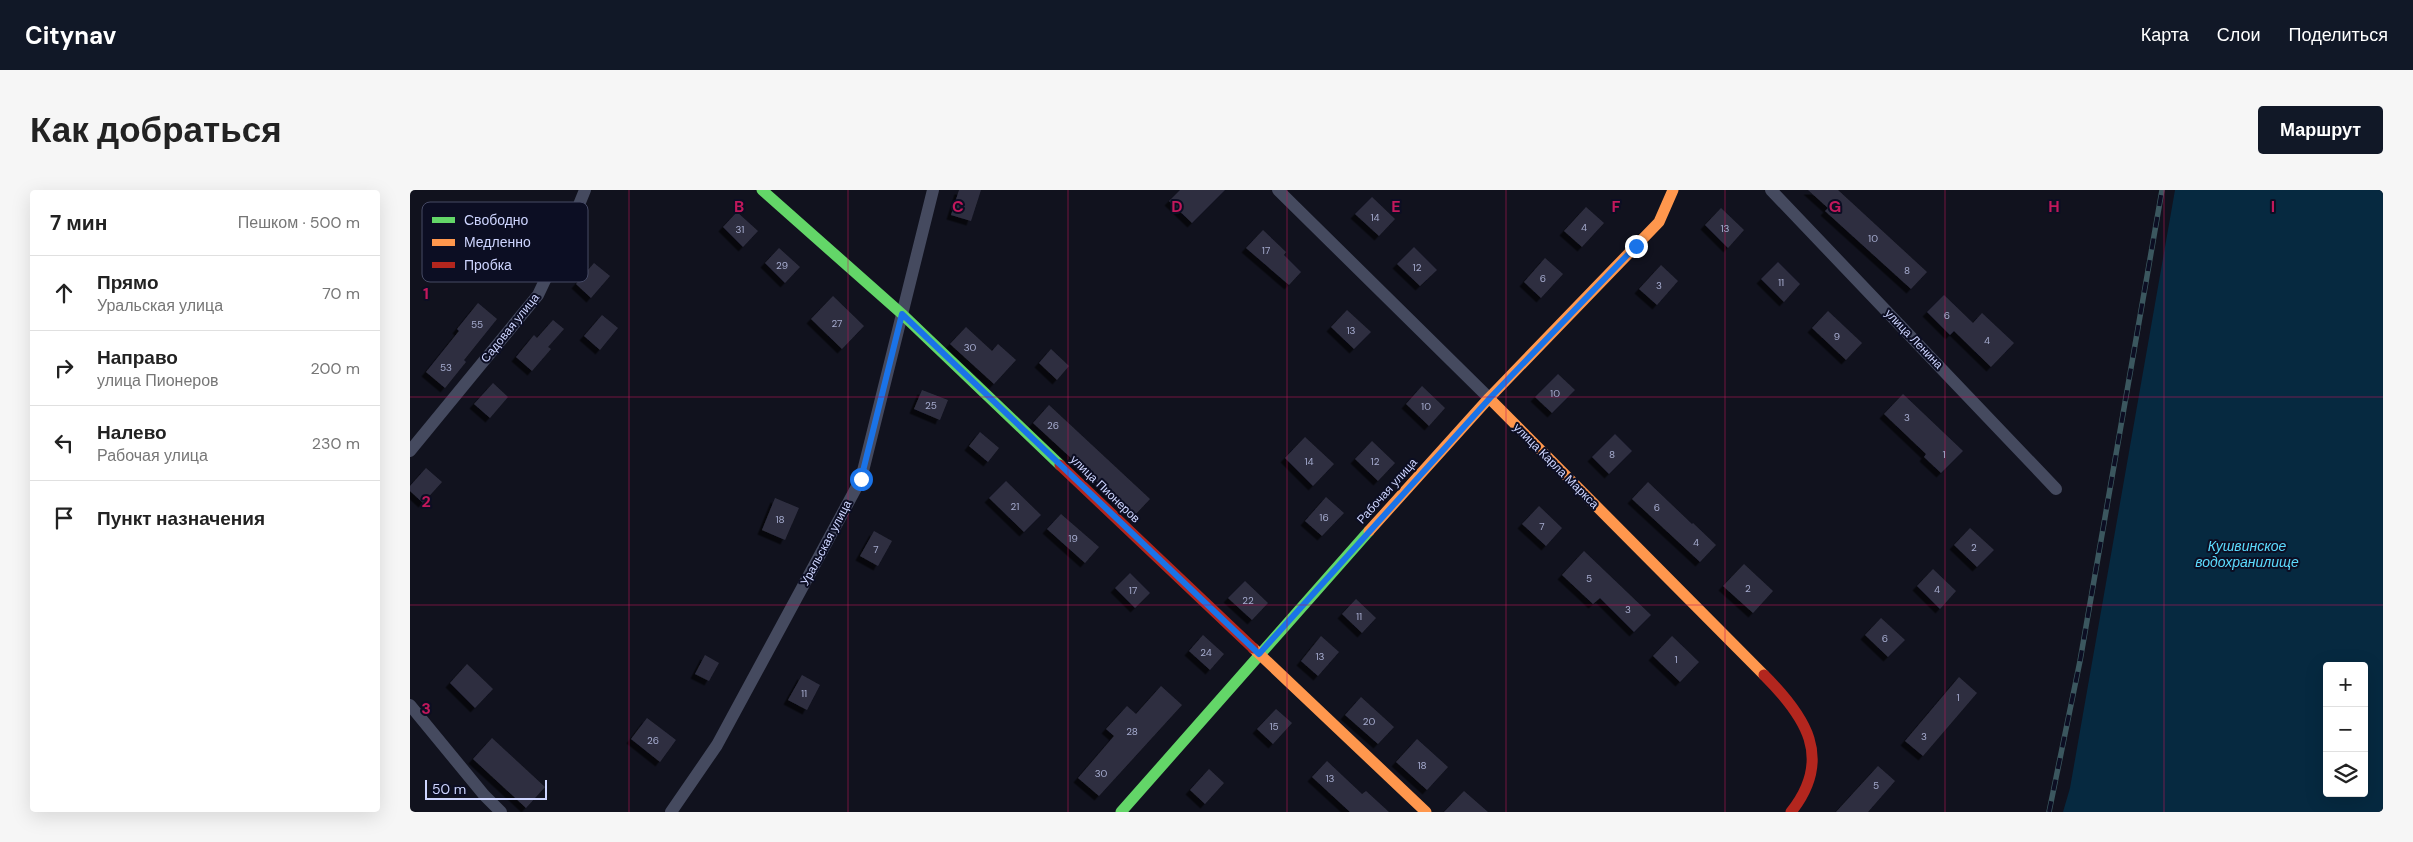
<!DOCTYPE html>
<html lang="ru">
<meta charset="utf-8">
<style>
:root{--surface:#fff;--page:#f6f6f6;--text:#222;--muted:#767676;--line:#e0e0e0;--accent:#111827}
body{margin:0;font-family:"DM Sans",sans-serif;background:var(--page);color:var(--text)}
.controls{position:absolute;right:15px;bottom:15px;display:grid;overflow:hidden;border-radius:5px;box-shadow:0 5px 20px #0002}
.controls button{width:45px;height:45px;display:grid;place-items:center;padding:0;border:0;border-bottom:1px solid var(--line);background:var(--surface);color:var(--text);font:25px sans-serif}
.scale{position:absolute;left:15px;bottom:12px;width:122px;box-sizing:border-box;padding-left:5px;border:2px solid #ced5ff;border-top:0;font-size:14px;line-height:18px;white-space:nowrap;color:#ced5ff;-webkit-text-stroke:4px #0c0e23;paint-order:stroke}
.stop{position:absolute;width:15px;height:15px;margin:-11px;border:4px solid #1a73e8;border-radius:50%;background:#fff}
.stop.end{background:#1a73e8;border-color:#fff;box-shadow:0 1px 5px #0008}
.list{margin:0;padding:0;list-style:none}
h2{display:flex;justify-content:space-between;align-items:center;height:65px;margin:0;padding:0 20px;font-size:21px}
h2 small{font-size:16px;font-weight:400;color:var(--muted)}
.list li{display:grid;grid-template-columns:32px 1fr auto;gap:15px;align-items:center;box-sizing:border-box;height:75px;padding:0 20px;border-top:1px solid var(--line)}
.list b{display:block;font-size:19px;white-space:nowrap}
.list p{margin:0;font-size:16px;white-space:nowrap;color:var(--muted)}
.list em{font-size:16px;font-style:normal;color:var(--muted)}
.icon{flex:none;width:28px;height:28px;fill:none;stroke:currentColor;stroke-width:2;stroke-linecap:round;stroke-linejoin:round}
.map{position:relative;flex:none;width:1973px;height:622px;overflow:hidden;border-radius:5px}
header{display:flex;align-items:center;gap:30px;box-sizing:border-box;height:70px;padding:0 25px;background:var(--accent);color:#fff}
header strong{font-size:24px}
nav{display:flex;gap:28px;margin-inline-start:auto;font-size:18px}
.intro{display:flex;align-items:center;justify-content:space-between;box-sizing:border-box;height:120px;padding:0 30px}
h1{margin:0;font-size:35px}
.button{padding:12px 22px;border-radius:5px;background:var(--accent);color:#fff;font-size:18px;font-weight:700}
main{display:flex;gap:30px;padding:0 30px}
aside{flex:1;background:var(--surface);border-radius:5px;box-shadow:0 5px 20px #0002}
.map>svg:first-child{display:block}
.water{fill:#062940;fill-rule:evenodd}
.building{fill:#2f2f40;filter:url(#shadow)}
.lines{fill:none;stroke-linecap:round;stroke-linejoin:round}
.street{stroke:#454a5f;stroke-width:12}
.fast{stroke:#63d668;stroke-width:11}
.slow{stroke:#ff974d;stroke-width:11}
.jam{stroke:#b3261e;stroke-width:11}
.rail-casing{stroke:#3b575f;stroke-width:5.5}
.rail{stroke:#0c0e23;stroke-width:4;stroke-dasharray:11;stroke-linecap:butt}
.route{stroke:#1a73e8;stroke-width:6}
.grid{fill:none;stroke:#c2185b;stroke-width:1;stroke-opacity:0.55}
.labels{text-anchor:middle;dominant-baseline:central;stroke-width:4;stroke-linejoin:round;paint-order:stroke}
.number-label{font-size:10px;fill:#a6accf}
.street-label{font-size:12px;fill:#ced5ff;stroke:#0c0e23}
.water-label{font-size:14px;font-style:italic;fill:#5cdcff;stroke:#0c0e23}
.key{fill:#0c0e23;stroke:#464a65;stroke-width:1}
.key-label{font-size:14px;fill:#ced5ff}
.grid-label{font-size:16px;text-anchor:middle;font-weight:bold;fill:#c2185b;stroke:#0c0e23;stroke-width:4;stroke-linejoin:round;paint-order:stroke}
</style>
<header>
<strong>Citynav</strong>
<nav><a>Карта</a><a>Слои</a><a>Поделиться</a></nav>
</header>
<div class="intro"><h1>Как добраться</h1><a class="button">Маршрут</a></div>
<main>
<aside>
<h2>7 мин<small>Пешком · 500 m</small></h2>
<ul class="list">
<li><svg class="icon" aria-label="ahead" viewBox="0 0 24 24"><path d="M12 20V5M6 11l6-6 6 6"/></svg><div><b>Прямо</b><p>Уральская улица</p></div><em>70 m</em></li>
<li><svg class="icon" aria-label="right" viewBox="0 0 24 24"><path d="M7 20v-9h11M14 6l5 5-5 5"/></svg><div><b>Направо</b><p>улица Пионеров</p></div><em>200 m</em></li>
<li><svg class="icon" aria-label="left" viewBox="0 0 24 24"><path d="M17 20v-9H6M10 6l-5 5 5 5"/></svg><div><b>Налево</b><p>Рабочая улица</p></div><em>230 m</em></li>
<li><svg class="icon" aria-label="arrive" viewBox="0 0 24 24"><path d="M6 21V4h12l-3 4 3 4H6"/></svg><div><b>Пункт назначения</b></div></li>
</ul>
</aside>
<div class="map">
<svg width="1973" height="622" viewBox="0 0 1973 622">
<defs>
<filter id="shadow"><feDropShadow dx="-4.5" dy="4.5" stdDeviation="0" flood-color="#0009"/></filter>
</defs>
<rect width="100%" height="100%" fill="#11121e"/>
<!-- water -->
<path class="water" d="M1765 0H1973V622H1653L1660 598ZM1917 476H1954V603H1917Z"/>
<!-- building -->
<path class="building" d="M549 0H571L561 31 541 25Z
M770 0H815L782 33 759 11Z
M1398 0H1428L1517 82 1501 99 1415 21 1418 18Z
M962 7 985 29 969 46 945 24Z
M1176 17 1194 33 1172 57 1154 41Z
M1311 18 1334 40 1318 58 1295 35Z
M327 22 348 41 333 57 313 37Z
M853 40 876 62 874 65 891 82 879 95 836 58Z
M1004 57 1027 80 1010 96 987 74Z
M369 58 390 77 375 93 355 73Z
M1135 68 1153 84 1131 108 1114 92Z
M1368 72 1390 94 1374 112 1351 89Z
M184 73 200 86 181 108 166 94Z
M1251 75 1268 91 1247 115 1229 99Z
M1534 105 1563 133 1572 123 1604 153 1581 177 1544 141 1540 145 1517 122Z
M423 106 454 136 432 159 401 129Z
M68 113 87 129 54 170 56 172 35 198 16 182 49 141 47 139Z
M937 120 961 142 944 159 921 137Z
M1418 121 1452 153 1436 170 1402 138Z
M192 125 208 138 190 160 174 146Z
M143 130 154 139 138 157 141 159 122 181 106 167 124 145 127 148Z
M556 137 582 161 588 154 606 170 584 194 540 154Z
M641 159 659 176 647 190 629 173Z
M1148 184 1165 200 1142 223 1125 207Z
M83 193 98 207 80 228 64 214Z
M1012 196 1035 218 1019 236 996 214Z
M512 200 538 210 530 230 504 219Z
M1493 204 1553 261 1531 283 1514 267 1516 264 1474 224Z
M639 215 740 309 724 326 623 233Z
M570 242 589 258 578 272 559 256Z
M1205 244 1222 261 1199 284 1182 267Z
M895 247 924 274 903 296 875 268Z
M962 251 985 273 968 291 945 269Z
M16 278 32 292 13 313 0 301V296Z
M596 291 631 325 614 342 579 308Z
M1238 292 1282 334 1283 333 1306 355 1290 372 1222 309Z
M916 307 934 323 912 346 895 331Z
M365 308 389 318 375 350 352 340Z
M1129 316 1152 338 1136 356 1112 334Z
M651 324 689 357 675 373 637 339Z
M1560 338 1584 360 1567 377 1544 355Z
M464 341 482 351 468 376 450 366Z
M1174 361 1241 425 1224 442 1190 408 1183 414 1152 385Z
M1334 374 1363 401 1343 423 1313 396Z
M1523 379 1546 401 1530 419 1507 396Z
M720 383 740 403 725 418 705 398Z
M835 391 858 413 842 430 818 408Z
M946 409 966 428 952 443 932 424Z
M1471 428 1495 450 1478 467 1455 445Z
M793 445 814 464 800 480 779 461Z
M911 446 929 462 908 486 891 471Z
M1262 446 1289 472 1270 492 1243 466Z
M295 465 309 473 299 491 285 484Z
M57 474 83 499 65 518 40 493Z
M392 485 410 495 397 520 378 510Z
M1549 487 1567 503 1513 566 1495 551Z
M751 496 772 515 689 606 668 588 704 546 696 539 717 516 726 524Z
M951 507 984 537 968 554 935 525Z
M866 519 882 533 863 554 847 539Z
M237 528 266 550 250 572 221 549Z
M82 548 135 597 116 618 63 569Z
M1007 549 1038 577 1017 600 986 572Z
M917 571 952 604 956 601 979 622H940L902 587Z
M1468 576 1485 591 1458 622H1426Z
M799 579 814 593 795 614 780 600Z
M1054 601 1078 622H1034Z"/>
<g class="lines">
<!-- street -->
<path class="street" d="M868 0 1079 208
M1361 0 1646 299
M0 261 128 105 157 44 175 0
M0 515 74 605 91 622
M261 622 307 555 451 289 523 0"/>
<!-- fast -->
<path class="fast" d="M352 0 492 124 650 275
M711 622 959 341"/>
<!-- slow -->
<path class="slow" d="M1079 208 1354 485
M959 341 1079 208 1249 32 1263 0
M843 458 1016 622"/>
<!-- jam -->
<path class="jam" d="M650 275 843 458
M1354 485C1395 526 1424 568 1381 622"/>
<!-- rail casing -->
<g class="rail-casing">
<path id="rail" d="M1639 622 1670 471 1752 0"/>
</g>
<!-- rail -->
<use href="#rail" class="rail"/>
</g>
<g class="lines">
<!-- route -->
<path class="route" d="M451 289 492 124 849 464 1080 208 1226 56"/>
</g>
<!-- grid -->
<path class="grid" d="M219 0V622M438 0V622M658 0V622M877 0V622M1096 0V622M1315 0V622M1535 0V622M1754 0V622M0 207H1973M0 415H1973"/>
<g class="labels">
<!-- number labels -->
<g class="number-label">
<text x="965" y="27">14</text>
<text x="1174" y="37">4</text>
<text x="1315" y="38">13</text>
<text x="330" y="39">31</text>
<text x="1463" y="48">10</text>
<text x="856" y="60">17</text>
<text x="372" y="75">29</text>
<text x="1007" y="77">12</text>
<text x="1497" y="80">8</text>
<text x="1133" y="88">6</text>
<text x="1371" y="92">11</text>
<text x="1249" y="95">3</text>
<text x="1537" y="125">6</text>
<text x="427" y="133">27</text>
<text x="67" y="134">55</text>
<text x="941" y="140">13</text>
<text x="1427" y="146">9</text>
<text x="1577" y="150">4</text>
<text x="560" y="157">30</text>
<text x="36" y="177">53</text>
<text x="1145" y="203">10</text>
<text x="521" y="215">25</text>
<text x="1016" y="216">10</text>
<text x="1497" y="227">3</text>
<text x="643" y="235">26</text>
<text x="1202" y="264">8</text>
<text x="1534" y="264">1</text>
<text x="899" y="271">14</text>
<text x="965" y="271">12</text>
<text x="605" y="316">21</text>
<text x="1247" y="317">6</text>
<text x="914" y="327">16</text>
<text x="370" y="329">18</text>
<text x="1132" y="336">7</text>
<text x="663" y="348">19</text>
<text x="1286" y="352">4</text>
<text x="1564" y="357">2</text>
<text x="466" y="359">7</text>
<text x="1179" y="388">5</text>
<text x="1338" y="398">2</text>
<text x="1527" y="399">4</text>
<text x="723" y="400">17</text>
<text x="838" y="410">22</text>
<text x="1218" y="419">3</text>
<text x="949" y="426">11</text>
<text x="1475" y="448">6</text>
<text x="796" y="462">24</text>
<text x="910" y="466">13</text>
<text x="1266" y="469">1</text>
<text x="394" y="503">11</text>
<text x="1548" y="507">1</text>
<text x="959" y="531">20</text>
<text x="864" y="536">15</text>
<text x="722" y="541">28</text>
<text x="1514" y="546">3</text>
<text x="243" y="550">26</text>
<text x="1012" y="575">18</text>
<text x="691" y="583">30</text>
<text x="920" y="588">13</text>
<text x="1466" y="595">5</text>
</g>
<!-- street labels -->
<g class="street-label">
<text transform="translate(100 138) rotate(-51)">Садовая улица</text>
<text transform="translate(1504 149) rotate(46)">улица Ленина</text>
<text transform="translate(1146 276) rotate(45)">улица Карла Маркса</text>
<text transform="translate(695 299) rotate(44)">улица Пионеров</text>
<text transform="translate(977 301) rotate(-48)">Рабочая улица</text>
<text transform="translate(416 353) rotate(-62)">Уральская улица</text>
</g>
<!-- water labels -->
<g class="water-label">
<text x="1837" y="356">Кушвинское<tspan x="1837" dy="16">водохранилище</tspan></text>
</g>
</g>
<!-- legend -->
<rect x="12" y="12" width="166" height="80" rx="8" class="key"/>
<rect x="22" y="27" width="23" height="6" fill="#63d668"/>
<rect x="22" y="49" width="23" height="7" fill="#ff974d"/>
<rect x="22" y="72" width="23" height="6" fill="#b3261e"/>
<g class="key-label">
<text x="54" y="35">Свободно</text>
<text x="54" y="57">Медленно</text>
<text x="54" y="80">Пробка</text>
</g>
<g class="grid-label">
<text x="329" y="22">B</text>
<text x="548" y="22">C</text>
<text x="767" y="22">D</text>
<text x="986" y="22">E</text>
<text x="1206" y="22">F</text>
<text x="1425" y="22">G</text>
<text x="1644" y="22">H</text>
<text x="1863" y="22">I</text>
<text x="16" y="109">1</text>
<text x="16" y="317">2</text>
<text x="16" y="524">3</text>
</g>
</svg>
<div class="controls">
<button>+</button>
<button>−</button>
<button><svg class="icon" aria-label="layers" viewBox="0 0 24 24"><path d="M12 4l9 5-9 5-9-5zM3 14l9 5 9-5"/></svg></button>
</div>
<div class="scale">50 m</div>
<div class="stop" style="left:451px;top:289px"></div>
<div class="stop end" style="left:1226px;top:56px"></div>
</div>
</main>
